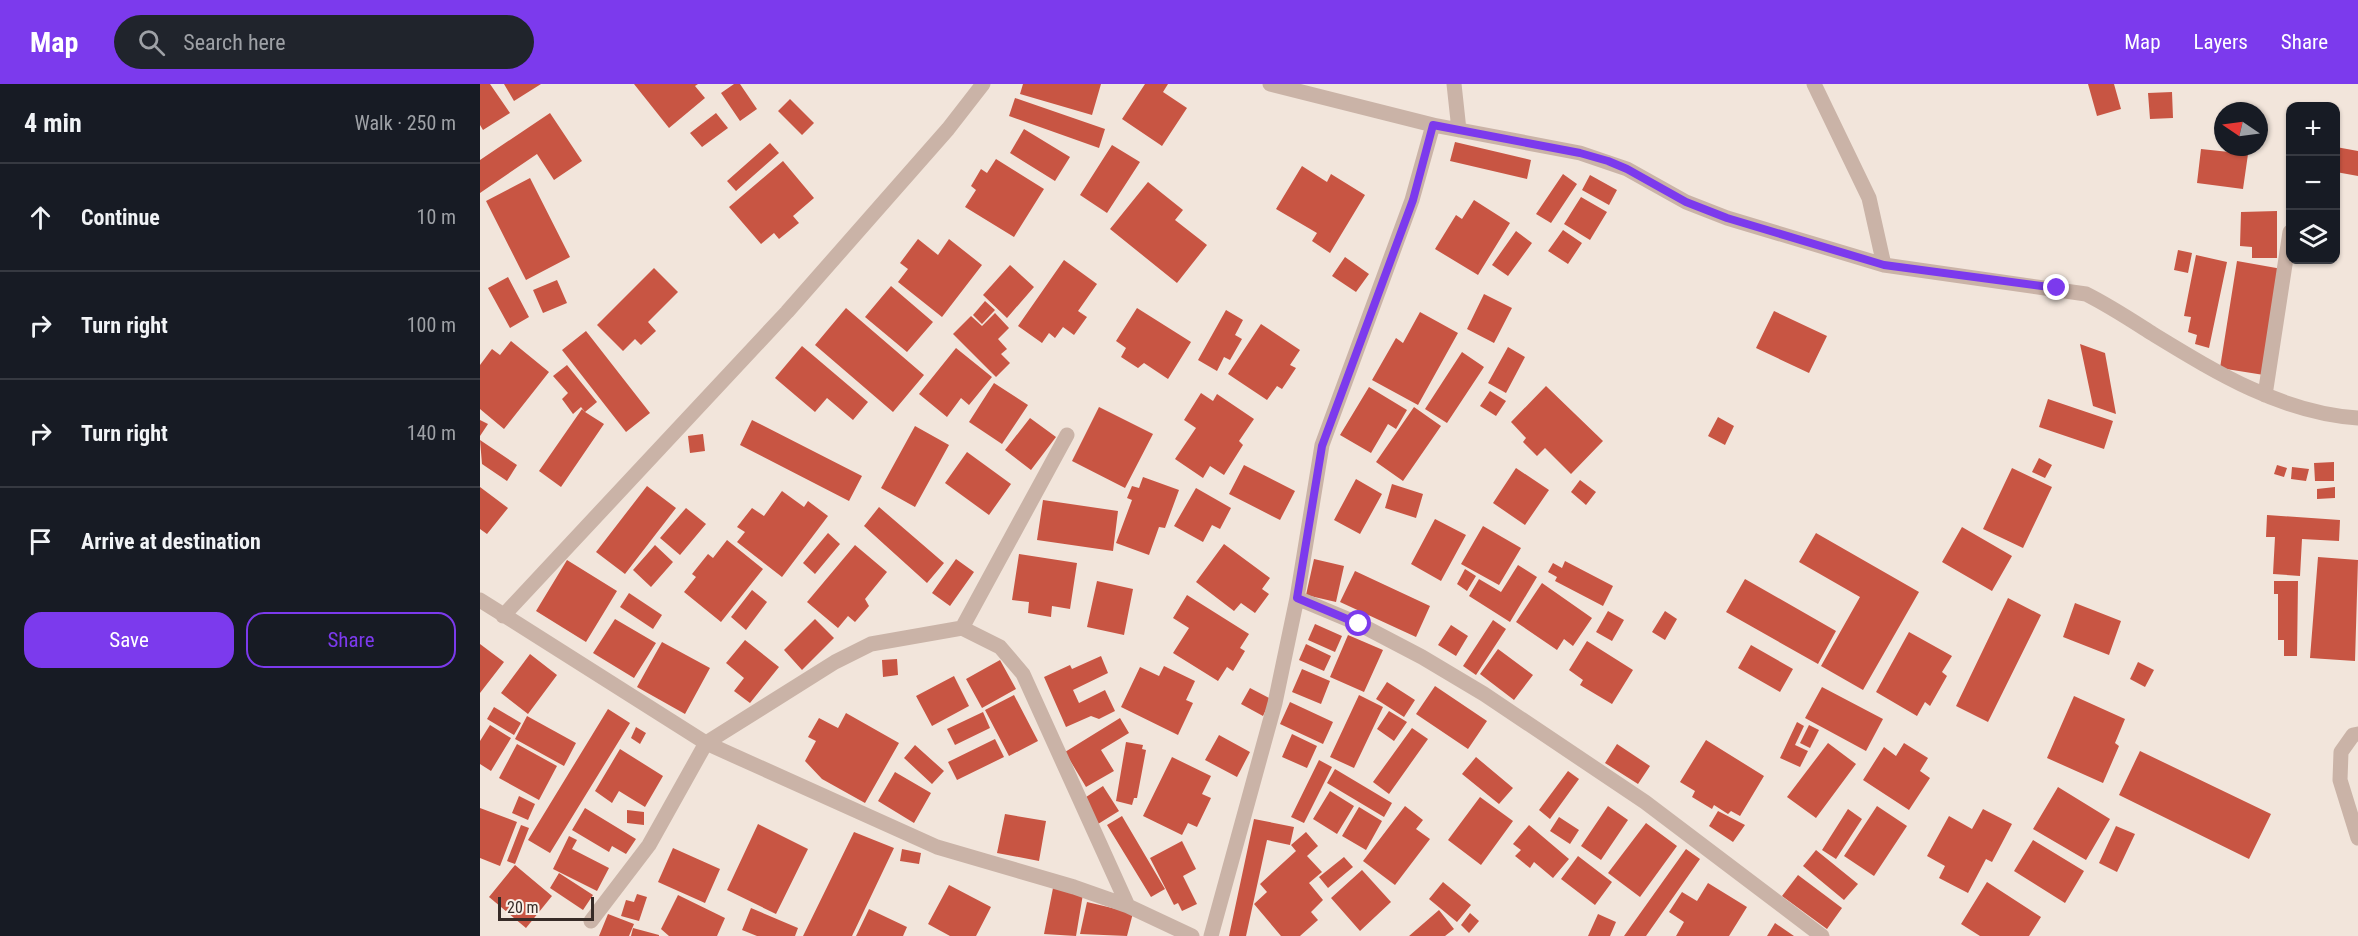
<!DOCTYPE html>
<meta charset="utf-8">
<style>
:root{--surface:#171b24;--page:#20242c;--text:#f1f3f6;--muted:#9ea1a6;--line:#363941;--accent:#7c3aed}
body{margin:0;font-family:"Roboto Condensed",sans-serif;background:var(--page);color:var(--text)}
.controls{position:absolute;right:18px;top:18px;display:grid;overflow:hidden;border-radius:12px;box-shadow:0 2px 4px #0004}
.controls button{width:54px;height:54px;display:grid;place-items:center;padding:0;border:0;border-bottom:2px solid var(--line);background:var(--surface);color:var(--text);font:30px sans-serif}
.compass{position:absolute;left:1734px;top:18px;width:54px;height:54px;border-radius:50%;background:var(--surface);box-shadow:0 2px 4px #0004;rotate:283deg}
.scale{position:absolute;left:18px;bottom:15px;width:96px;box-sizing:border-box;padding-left:6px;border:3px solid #372b27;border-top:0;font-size:16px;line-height:21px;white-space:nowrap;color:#372b27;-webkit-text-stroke:4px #faefe7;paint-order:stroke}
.stop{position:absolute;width:18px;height:18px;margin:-14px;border:4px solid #7c3aed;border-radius:50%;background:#fff}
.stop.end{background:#7c3aed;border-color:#fff;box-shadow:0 2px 6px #0008}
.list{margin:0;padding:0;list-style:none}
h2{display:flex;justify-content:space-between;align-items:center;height:78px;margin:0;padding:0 24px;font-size:26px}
h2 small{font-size:20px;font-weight:400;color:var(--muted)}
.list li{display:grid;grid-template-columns:39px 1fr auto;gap:18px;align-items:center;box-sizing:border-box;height:108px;padding:0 24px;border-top:2px solid var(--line)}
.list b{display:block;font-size:22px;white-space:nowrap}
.list em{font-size:20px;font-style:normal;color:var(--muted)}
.actions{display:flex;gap:12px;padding:18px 24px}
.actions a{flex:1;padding:14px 0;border:2px solid var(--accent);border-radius:18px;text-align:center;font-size:21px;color:var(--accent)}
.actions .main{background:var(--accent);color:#fff}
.icon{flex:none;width:33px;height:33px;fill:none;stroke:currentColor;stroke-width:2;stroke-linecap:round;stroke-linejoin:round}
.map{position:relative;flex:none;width:1878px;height:852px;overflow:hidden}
header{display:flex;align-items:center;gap:36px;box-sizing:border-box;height:84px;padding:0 30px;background:var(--accent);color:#fff}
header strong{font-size:28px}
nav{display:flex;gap:33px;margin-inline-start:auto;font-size:21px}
.search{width:420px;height:54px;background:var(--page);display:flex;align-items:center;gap:15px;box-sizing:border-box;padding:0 21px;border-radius:33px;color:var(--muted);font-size:22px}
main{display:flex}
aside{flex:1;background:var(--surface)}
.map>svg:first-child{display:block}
.building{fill:#c85543}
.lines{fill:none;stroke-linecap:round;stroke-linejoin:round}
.minor{stroke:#cab3a7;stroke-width:15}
.route{stroke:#7c3aed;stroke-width:8}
</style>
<header>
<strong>Map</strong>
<div class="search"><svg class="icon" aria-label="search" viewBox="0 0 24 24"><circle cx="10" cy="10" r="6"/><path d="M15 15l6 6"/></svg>Search here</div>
<nav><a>Map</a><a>Layers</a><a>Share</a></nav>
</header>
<main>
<aside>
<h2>4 min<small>Walk · 250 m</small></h2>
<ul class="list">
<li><svg class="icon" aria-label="ahead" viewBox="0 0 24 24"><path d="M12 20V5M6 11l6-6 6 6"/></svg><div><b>Continue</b></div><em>10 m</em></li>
<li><svg class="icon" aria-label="right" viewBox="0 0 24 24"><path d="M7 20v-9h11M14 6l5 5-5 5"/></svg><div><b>Turn right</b></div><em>100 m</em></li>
<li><svg class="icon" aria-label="right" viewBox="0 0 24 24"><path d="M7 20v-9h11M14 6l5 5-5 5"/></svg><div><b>Turn right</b></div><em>140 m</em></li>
<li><svg class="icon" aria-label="arrive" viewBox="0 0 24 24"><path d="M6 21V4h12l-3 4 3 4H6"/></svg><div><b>Arrive at destination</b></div></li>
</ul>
<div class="actions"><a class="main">Save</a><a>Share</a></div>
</aside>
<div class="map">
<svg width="1878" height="852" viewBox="0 0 1878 852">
<rect width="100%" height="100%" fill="#f2e5db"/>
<!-- building -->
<path class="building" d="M0 0H10L30 29 3 46 0 41Z
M24 0H61L34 17Z
M154 0H218L215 2 225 14 189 44Z
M254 0H260L277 25 260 37 241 9Z
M543 0H621L612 31 540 10Z
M665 0H688L683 8 707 24 682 62 642 35Z
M1608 0H1634L1641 25 1617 32Z
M1692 8 1693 34 1670 35 1668 9Z
M535 14 625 45 619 64 529 32Z
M310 15 334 39 322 51 298 27Z
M70 29 102 77 74 96 57 70 0 109V76Z
M236 29 248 44 222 63 210 49Z
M544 45 590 73 575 97 530 69Z
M975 58 1051 76 1047 95 970 77Z
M290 59 299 69 256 107 247 97Z
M632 61 660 78 627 129 600 111Z
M1856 63 1878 67V92L1856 88Z
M1721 65 1768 70 1763 105 1717 99Z
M516 75 564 105 534 153 485 123 496 106 491 102 501 85 507 89Z
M303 77 334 114 313 132 319 139 299 155 294 149 281 160 249 123Z
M822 82 847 98 851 90 885 111 850 169 832 157 837 149 796 125Z
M1083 90 1097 100 1071 139 1056 130Z
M1110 91 1137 106 1129 121 1102 106Z
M50 94 90 173 46 196 6 117Z
M668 98 703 126 695 136 727 161 697 199 630 145Z
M1101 113 1127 128 1110 156 1084 140Z
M994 116 1030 139 998 191 955 165 976 131 982 135Z
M1797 127V174H1772V163L1760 162 1761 128Z
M1083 146 1102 159 1088 180 1068 167Z
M1036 147 1052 159 1028 192 1012 181Z
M438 155 458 171 469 155 502 181 462 233 418 198 428 185 420 179Z
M1698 166 1712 169 1708 189 1694 186Z
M1716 171 1747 178 1729 264 1715 260 1717 251 1708 248 1711 233 1704 232Z
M865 173 889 190 876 208 852 192Z
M584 176 617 200 598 227 607 233 594 251 583 243 575 254 569 249 562 259 538 242Z
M1757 177 1802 185 1784 291 1740 284Z
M530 181 554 203 527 234 503 211Z
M174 184 198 208 168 238 176 247 161 261 155 255 143 267 117 241Z
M28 193 49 233 30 244 8 204Z
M77 196 87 219 63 229 53 206Z
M411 202 453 238 427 268 385 233Z
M1004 210 1032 224 1014 259 987 245Z
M505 217 515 226 502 240 493 231Z
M366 224 444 291 413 328 335 261Z
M657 224 711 258 688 295 664 279 658 284 641 273 646 264 636 257Z
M746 226 763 236 755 251 762 255 750 276 744 273 737 287 718 276Z
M1294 227 1347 252 1329 289 1276 264Z
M940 228 978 249 938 321 892 296 916 254 923 259Z
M515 229 529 244 518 255 527 265 521 270 530 279 516 293 473 250 491 232 502 242Z
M781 240 820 266 810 281 816 284 802 305 797 302 787 316 748 290Z
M106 247 170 329 146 348 82 266Z
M31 257 69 288 24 345 0 325V281L12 265 20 271Z
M1600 260 1625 269 1636 330 1613 322Z
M322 262 388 318 373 336 347 314 335 328 295 294Z
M1028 263 1045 273 1026 309 1008 299Z
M476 264 512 293 489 321 481 314 467 333 439 310Z
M982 268 1004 283 967 339 945 325Z
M87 281 117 318 105 328 124 340 81 403 59 387 102 325 105 328 101 323 93 330 82 315 88 309 73 292Z
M514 299 548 321 522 360 489 338Z
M1066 302 1123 357 1091 390 1065 364 1057 372 1043 358 1046 354 1031 338Z
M889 303 927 326 916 345 908 340 891 369 860 351Z
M1010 307 1026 317 1016 332 1000 322Z
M721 309 733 317 737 310 774 335 759 357 763 361 744 391 730 382 723 394 695 375 716 344 704 336Z
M1568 315 1633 337 1624 365 1559 343Z
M619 323 673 350 645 404 592 377Z
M934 323 961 342 923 397 896 378Z
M1238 333 1254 342 1245 361 1228 352Z
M550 334 576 353 551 386 525 366Z
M0 336 8 340 0 352Z
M272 336 382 392 369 417 260 361Z
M435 342 469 361 435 423 401 404Z
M223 350 225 367 210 369 208 352Z
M0 356 37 381 27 397 2 380Z
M487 368 531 400 509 431 465 399Z
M1559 374 1572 381 1565 394 1552 388Z
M1854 378V397H1835L1834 379Z
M764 381 815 407 800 436 749 410Z
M1797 381 1807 384 1804 393 1794 390Z
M1812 383 1829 385 1826 397 1811 395Z
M1036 384 1069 406 1045 441 1013 419Z
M1532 384 1572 403 1543 464 1503 445Z
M663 393 699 406 685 444 679 443 669 471 636 459 652 416 647 414 652 402 659 404Z
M876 395 902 410 880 450 854 436Z
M1100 396 1116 408 1106 421 1091 408Z
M912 400 943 410 936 434 905 424Z
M167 402 196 424 145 490 116 468Z
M0 403 28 424 7 450 0 445Z
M1855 403V414L1837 415V405Z
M716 404 751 424 740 445 732 441 723 458 694 442Z
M302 407 324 423 328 417 348 432 302 493 257 458 265 448 257 443 272 424 284 432Z
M563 416 638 427 633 467 557 456Z
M399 423 464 479 447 499 384 442Z
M206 424 226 440 200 471 180 454Z
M1787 431 1860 436 1859 457 1822 455 1820 492 1793 490 1795 453H1786Z
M955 435 986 451 961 497 931 480Z
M1003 442 1041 464 1019 501 981 480Z
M1482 443 1532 472 1512 507 1462 478Z
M348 449 360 460 335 490 323 479Z
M1336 449 1439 508 1383 606 1341 582 1380 513 1319 478Z
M247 456 283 485 241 538 204 508 216 493 212 490 228 470 233 474Z
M744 460 790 494 782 505 789 510 775 529 761 519 754 527 716 498Z
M175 461 193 478 171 503 153 486Z
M375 461 407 488 385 515 389 522 375 538 368 532 358 544 327 518Z
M539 470 597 479 590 525 572 522 571 533 548 529 549 518 532 516Z
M1838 473 1878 476 1875 577 1830 574Z
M476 475 494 488 470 522 452 509Z
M834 475 864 482 856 518 826 511Z
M87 476 137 507 106 558 56 527Z
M1085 477 1133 502 1123 522 1075 497 1077 493 1068 488 1073 479 1082 484Z
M1038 481 1057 493 1030 538 989 512 999 495 1021 508Z
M985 485 996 492 987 507 977 500Z
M875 487 950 522 936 553 860 518Z
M1265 495 1356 547 1338 580 1246 528Z
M617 497 653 505 644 551 607 543Z
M1794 497H1818L1817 572H1804V556H1798V510H1794Z
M1062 499 1112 534 1093 562 1084 555 1077 566 1036 538Z
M272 506 287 518 266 546 251 533Z
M149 509 182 531 173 545 140 523Z
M707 511 769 550 760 564 765 567 753 587 747 583 738 597 693 569 709 544 693 534Z
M1528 514 1561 531 1508 638 1476 622Z
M1595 519 1641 537 1629 571 1583 553Z
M1128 527 1144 536 1132 557 1116 548Z
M1185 527 1197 535 1185 556 1172 548Z
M135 535 176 559 154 594 113 569Z
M335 535 354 554 322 586 304 566Z
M1013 536 1026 545 996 591 983 582Z
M835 540 862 552 855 568 828 556Z
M971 541 988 552 976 572 958 561Z
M1429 548 1472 572 1462 588 1467 592 1450 622 1445 618 1437 632 1396 608Z
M868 551 903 566 884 608 850 593Z
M265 556 299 583 270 619 254 607 264 594 246 579Z
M1107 557 1153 586 1132 620 1100 601 1103 596 1089 586Z
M182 558 230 584 205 630 157 603Z
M0 560 24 578 0 609Z
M826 560 851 572 844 587 819 576Z
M1271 561 1313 585 1300 608 1258 584Z
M1018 565 1053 591 1034 616 1000 590Z
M50 570 77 591 48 630 21 609Z
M621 572 628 589 593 606 599 619 625 606 635 627 619 635 611 632 586 643 564 593 590 581 592 585Z
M417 575 418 591 403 593 402 576Z
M520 576 536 605 502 624 486 595Z
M1658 578 1674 586 1665 603 1650 595Z
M684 582 715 597 706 616 713 619 698 651 641 623 660 583 679 592Z
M822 585 850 597 841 620 812 608Z
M474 592 489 622 452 642 436 612Z
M907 598 935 616 924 633 896 615Z
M955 602 1007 637 988 665 936 630Z
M1342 603 1403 635 1386 667 1325 634Z
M770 604 791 615 783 632 761 620Z
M534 611 558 657 529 672 505 626Z
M879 611 903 623 874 684 850 673Z
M1594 612 1645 635 1635 659 1639 662 1623 699 1567 674Z
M810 618 853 638 843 660 800 640Z
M14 623 41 639 34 651 7 635Z
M128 625 150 639 70 769 48 756Z
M909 627 927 638 914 657 897 645Z
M503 628 510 644 475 661 467 645Z
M366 629 419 659 385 719 342 695 325 677 336 657 328 653 339 634 358 644Z
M47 632 96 659 84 682 35 655Z
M640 634 649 649 621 666 634 687 606 703 585 668Z
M1317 638 1324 642 1315 661 1328 667 1320 683 1300 674Z
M10 641 31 654 11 687 0 680V657Z
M1329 641 1339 646 1330 664 1320 659Z
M156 643 166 649 160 660 151 654Z
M932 644 948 655 909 710 893 698Z
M812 650 837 662 827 684 802 673Z
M739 651 770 668 757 693 725 676Z
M515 655 524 673 477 696 468 678Z
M1226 656 1284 692 1260 732 1251 727 1248 730 1234 721 1232 725 1212 713 1215 707 1200 698Z
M646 658 663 661 662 665 666 666 657 714H654L652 721 636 717Z
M1348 659 1376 680 1336 734 1307 713Z
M1424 659 1448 674 1440 687 1450 694 1429 726 1383 696 1404 663 1416 672Z
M37 660 77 682 59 716 19 694Z
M1137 660 1170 682 1158 700 1125 679Z
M435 661 464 687 452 700 424 674Z
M140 665 183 692 165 723 139 707 132 719 115 707Z
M1660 667 1791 730 1769 775 1639 711Z
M692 673 731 692 722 710 731 714 717 743 708 739 702 751 663 732Z
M996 673 1033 704 1019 720 982 690Z
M839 676 852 683 824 739 811 733Z
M855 685 912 719 904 733 847 699Z
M1088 687 1099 695 1070 735 1059 726Z
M415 688 451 709 434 739 398 717Z
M623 702 639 727 618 740 603 715Z
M1578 703 1630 735 1606 776 1553 745Z
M850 707 874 722 857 750 833 735Z
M39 712 55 720 48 736 32 729Z
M1000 713 1033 737 1001 781 968 756Z
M925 722 943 736 936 745 950 755 915 801 883 777Z
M1128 722 1148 736 1121 776 1101 762Z
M1397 722 1427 742 1394 792 1364 772Z
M879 723 902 737 886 766 862 752Z
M0 724 37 738 20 782 0 774Z
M105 724 156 755 146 770 132 762 129 768 92 746Z
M1368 725 1382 735 1356 775 1342 766Z
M1503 725 1532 740 1512 778 1506 775 1488 809 1459 794 1465 782 1447 772 1469 732 1492 745Z
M147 726 164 728V741L147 739Z
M1238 727 1265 741 1253 758 1229 742Z
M525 730 566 737 559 777 517 769Z
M642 732 685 805 671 813 627 741Z
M1079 733 1099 746 1090 760 1070 747Z
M774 735 814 743 810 761 787 756 766 852H749Z
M1166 739 1197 762 1160 813 1128 789Z
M278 740 328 765 296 830 247 806Z
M41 741 49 744 35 780 27 777Z
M1049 741 1089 775 1073 794 1054 778 1050 784 1035 772 1041 766 1033 760Z
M1636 742 1655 750 1637 788 1619 779Z
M374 748 414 764 372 852H323Z
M826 748 838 762 827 772 842 788 829 799 843 816 831 828 838 836 820 852H801L774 820 787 808 780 800 816 767 811 761Z
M89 752 97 756 92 765 129 784 117 807 73 785Z
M1553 756 1604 787 1585 819 1534 787Z
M702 757 716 785 703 792 717 820 702 827 698 819 694 821 670 774Z
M193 764 240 785 225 819 178 798Z
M422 765 441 769 439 780 420 777Z
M1206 765 1220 775 1166 852H1144Z
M1336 766 1378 800 1364 816 1323 782Z
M1098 772 1132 798 1115 821 1081 795Z
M864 773 873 783 848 804 839 793Z
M35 781 72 812 46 844 9 813Z
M882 786 911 818 880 847 851 814Z
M79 789 113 811 103 826 70 804Z
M1318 791 1362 824 1347 845 1302 812Z
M963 798 991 821 977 838 949 815Z
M1507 798 1561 833 1549 852H1500L1481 840Z
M1228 799 1267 823 1249 852H1196L1204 838 1189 828 1202 808 1217 817Z
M469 801 511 823 496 852H470L448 840Z
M573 804 603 810 596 852 564 850Z
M157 810 167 813 159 837 141 832 146 816 154 818Z
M198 811 245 834 237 852H189L181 845Z
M607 818 653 829 647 852 600 850Z
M271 824 318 844 315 852H277L262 846Z
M389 825 427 843 423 852H376Z
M959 826 974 845 965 852H929Z
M990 829 999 837 989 849 981 841Z
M128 830 154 840 149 852H119Z
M1118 830 1136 838 1130 852H1108Z
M1295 839 1314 852H1287Z
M153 844 179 851V852H151Z"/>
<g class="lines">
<!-- minor -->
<path class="minor" d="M790 0 953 41 1100 69 1147 85 1206 118 1247 134 1404 181 1606 210C1630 222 1651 236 1673 250 1737 289 1802 329 1878 334
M974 0 979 46
M1334 0 1389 114 1404 181
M1785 311 1810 148
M817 514 879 540 942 573 1004 610 1165 718 1342 852
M0 516 226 659 457 763 594 803 648 822 712 852
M23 532 307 228 468 45 503 0
M482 544 520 563 543 590 648 822
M1878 650 1873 651 1861 668 1860 696 1878 754
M111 837 169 761 226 659 355 578 391 560 482 544 587 351
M731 852 795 619 817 514 842 361 932 116 953 41"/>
</g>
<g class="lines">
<!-- route -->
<path class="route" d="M879 540 817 514 842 362 933 116 953 41 1100 69 1128 77 1147 85 1206 118 1247 134 1404 181 1577 204"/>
</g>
</svg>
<div class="controls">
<button>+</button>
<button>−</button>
<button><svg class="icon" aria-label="layers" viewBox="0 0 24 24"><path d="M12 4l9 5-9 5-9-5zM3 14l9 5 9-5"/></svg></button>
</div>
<svg class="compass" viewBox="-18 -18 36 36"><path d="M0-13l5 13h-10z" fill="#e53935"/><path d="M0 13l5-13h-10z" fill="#9ea1a6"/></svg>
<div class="scale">20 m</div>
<div class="stop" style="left:879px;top:540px"></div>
<div class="stop end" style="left:1577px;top:204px"></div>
</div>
</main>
